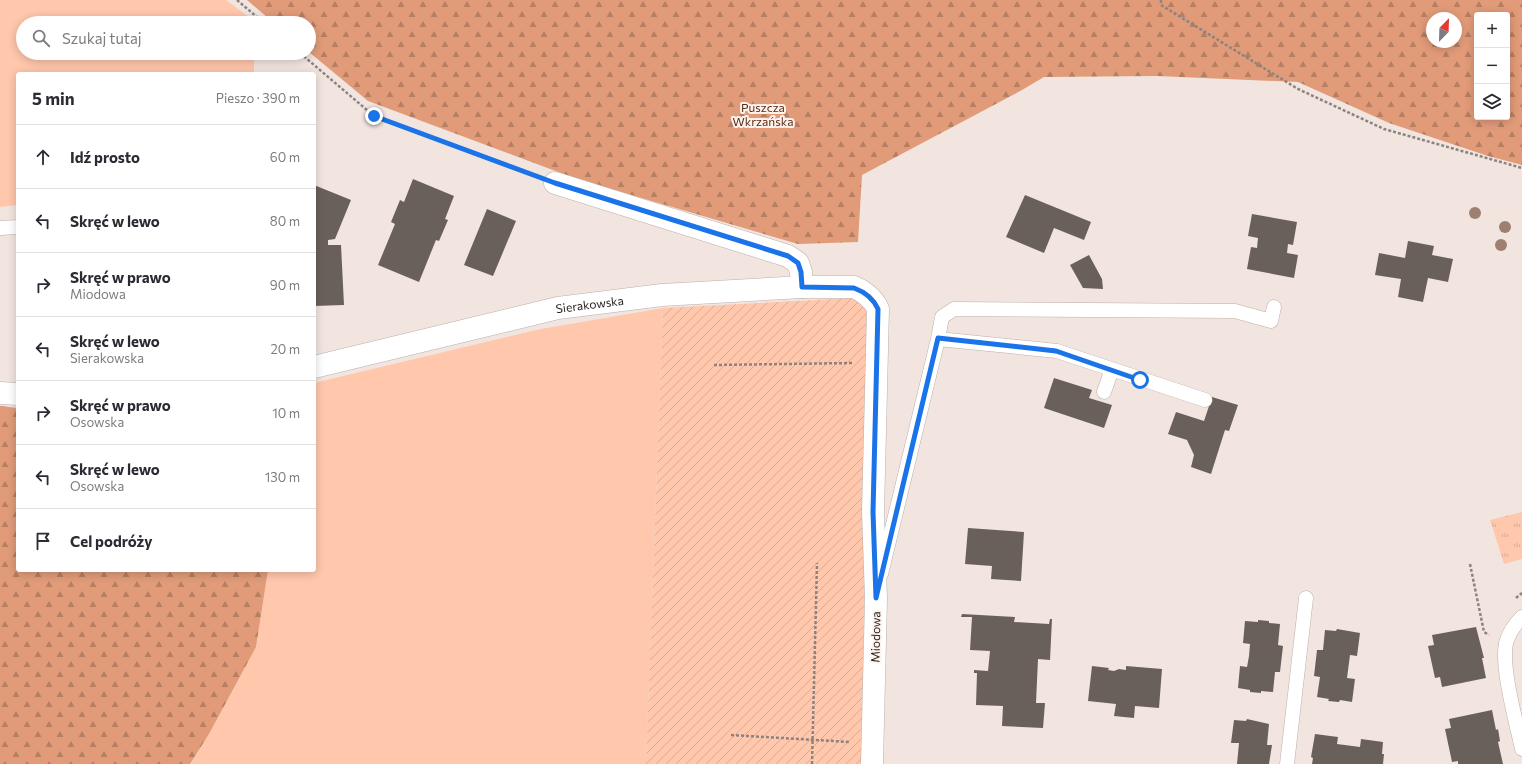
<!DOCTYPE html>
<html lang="pl">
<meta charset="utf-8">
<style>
:root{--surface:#fff;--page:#f7f7f7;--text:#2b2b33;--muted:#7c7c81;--line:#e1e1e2}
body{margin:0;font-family:Commissioner,sans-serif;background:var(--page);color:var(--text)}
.controls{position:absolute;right:12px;top:12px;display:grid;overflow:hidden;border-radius:4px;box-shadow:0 2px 10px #0003}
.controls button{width:36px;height:36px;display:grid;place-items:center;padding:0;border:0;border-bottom:1px solid var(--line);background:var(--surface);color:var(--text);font:20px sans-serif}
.compass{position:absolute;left:1426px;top:12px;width:36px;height:36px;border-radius:50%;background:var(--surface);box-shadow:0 2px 10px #0003;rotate:23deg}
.stop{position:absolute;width:12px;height:12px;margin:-9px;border:3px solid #1a73e8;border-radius:50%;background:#fff}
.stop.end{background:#1a73e8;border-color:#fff;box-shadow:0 1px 4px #0008}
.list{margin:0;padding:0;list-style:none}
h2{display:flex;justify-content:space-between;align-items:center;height:52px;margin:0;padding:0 16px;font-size:17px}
h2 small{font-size:13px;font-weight:400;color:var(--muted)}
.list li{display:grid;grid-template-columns:26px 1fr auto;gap:12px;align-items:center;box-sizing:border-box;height:64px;padding:0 16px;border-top:1px solid var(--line)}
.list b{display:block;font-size:15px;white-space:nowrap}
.list p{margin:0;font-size:13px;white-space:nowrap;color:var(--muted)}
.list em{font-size:13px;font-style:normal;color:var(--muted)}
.icon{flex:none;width:22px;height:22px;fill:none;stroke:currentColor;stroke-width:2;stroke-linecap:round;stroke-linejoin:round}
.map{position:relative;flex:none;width:1522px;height:764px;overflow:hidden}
.search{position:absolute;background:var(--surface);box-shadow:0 2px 10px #0003;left:16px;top:16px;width:300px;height:44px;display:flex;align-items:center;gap:10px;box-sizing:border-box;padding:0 14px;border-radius:22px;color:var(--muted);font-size:15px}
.panel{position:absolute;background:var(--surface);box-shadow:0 2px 10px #0003;left:16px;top:72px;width:300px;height:500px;border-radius:4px}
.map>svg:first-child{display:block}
.grass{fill:#ffc7ac}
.forest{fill:url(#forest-firs);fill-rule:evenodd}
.park{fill:url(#park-tufts)}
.garden{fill:url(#garden-furrows)}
.building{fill:#6a605b}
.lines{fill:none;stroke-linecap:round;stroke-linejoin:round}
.service-casing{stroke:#bbafaa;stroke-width:15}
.minor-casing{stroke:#bbafaa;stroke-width:23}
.path{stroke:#8c8380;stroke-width:2.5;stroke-dasharray:3 2;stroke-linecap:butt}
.service{stroke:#fff;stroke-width:14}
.minor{stroke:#fff;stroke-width:22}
.tree{fill:#9e8070}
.route{stroke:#1a73e8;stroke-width:5}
.labels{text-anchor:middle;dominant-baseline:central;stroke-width:4;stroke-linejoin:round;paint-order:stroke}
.park-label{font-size:12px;fill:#5a2d14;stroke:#fff3ed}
.street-label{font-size:12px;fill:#211d1b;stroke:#fff3ed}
</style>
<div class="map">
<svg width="1522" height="764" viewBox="0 0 1522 764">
<defs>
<pattern id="forest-firs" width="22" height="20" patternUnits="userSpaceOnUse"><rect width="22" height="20" fill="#e19b79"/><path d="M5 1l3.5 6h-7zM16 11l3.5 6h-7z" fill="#b67e62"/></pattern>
<pattern id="park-tufts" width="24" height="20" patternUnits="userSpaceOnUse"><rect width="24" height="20" fill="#ffc7ac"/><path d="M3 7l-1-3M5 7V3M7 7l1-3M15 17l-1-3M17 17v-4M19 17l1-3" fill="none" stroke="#daaa93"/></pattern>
<pattern id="garden-furrows" width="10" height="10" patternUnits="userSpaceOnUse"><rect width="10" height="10" fill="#ffc7ac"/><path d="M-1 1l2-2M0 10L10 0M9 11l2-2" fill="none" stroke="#daaa93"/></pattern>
</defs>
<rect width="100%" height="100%" fill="#f2e5e0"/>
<!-- grass -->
<path class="grass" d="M0 0H226L253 20V23H23V53H254V74H18V205L0 207Z
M663 308 646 764H190L209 734 256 647 268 570H314V383L541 329Z"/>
<!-- forest -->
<path class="forest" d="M247 0H1522V165L1488 156 1389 123 1298 82 1157 76 1044 77 1022 90 862 175 858 242 798 244 577 179 368 101 309 52V23H274ZM1477 15H1507V117H1477ZM1432 18H1456V42H1432Z
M0 406 18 408V570H268L256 647 209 734 190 764H0Z"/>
<!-- park -->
<path class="park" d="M1522 512V559L1504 564 1490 520Z"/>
<!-- garden -->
<path class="garden" d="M855 298 868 311 865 571 861 764H646L663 308Z"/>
<!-- building -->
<path class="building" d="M413 179 454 196 445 219 448 220 439 241 436 240 419 282 378 265 395 224 391 222 400 200 404 202Z
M314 185 351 200 335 239 328 240V245H341L344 305 314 306Z
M1025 195 1091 222 1084 240 1054 228 1044 253 1006 237Z
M487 209 516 221 493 276 464 265Z
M1252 214 1297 222 1293 245 1288 244 1287 253 1298 255 1294 278 1247 269 1251 247 1257 248 1258 238 1248 236Z
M1408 241 1434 246 1432 255 1453 259 1448 282 1428 278 1423 302 1398 297 1401 279 1375 275 1379 253 1405 258Z
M1089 255 1102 279 1103 289 1083 288 1070 265Z
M1054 378 1092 390 1089 398 1112 405 1104 428 1044 408Z
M1212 397 1238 405 1229 431 1225 430 1211 474 1191 467 1194 455 1187 440 1168 434 1176 412 1204 421Z
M968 528 1024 532 1021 581 991 579 992 566 965 564Z
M962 614 1015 617 1014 622 1049 624 1050 619H1052L1050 660 1038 659 1036 703H1045L1043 728 1002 726 1003 706 976 705 977 673H974V670L988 671 990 651 970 650 972 617H961Z
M1258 620 1269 621V623L1280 624 1278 645 1283 646 1280 672H1275L1273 692 1261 691V693L1250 692V690L1238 688 1240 666 1247 667 1249 656 1250 644 1243 643 1245 621 1258 622Z
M1476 627 1484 658H1482L1486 678 1442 687 1440 677 1435 678 1428 646 1434 645 1432 635Z
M1337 629 1360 633 1357 656 1350 655 1347 678 1355 679 1352 702 1340 700 1339 702 1328 701 1329 699 1317 697 1320 677 1314 676 1317 650H1323L1325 630 1336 631Z
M1092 666 1109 668 1108 670 1114 671 1119 669 1126 670V666L1162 669 1159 708 1135 706 1134 718 1114 716 1116 704 1088 701Z
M1492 710 1496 730 1498 729 1500 741 1498 742 1503 764H1458V761L1452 762 1445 729 1451 728 1449 719Z
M1247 719 1269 724 1267 745H1272L1269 764H1237L1239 743H1231L1234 720 1246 721Z
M1315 734 1338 737 1337 744 1360 747 1361 739 1383 742 1382 754H1384L1383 764H1312L1313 758 1311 757Z"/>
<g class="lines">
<!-- service casing -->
<g class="service-casing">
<path id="service" d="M0 228 18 227
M938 339 942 317 954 309 1235 311 1271 321 1274 307
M1104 392 1112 369
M881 574 938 339 1057 351 1205 400
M1522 617C1515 624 1510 631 1507 640 1499 661 1517 725 1522 749
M1287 764 1306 598"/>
</g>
<!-- minor casing -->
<g class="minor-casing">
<g id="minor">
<path d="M555 183 788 256 798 263 801 272 802 287"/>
<path id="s1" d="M314 367 558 308 662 295 802 287H854C865 292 873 298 878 309L873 512 876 598 872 764"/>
<path d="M0 393 18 394"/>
</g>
</g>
<!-- path -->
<path class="path" d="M237 0 264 23
M1161 0V5L1298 89 1384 129 1522 168
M300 53 374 116 533 175
M714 365 853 363
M1470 564 1484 632 1489 635
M1516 598 1522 593
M731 735 850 742
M812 764 817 563"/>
<!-- service -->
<use href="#service" class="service"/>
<!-- minor -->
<use href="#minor" class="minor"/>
</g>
<!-- trees -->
<g class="tree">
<circle cx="1475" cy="213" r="6"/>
<circle cx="1505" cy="227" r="6"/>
<circle cx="1501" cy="245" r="6"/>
</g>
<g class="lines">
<!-- route -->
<path class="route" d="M374 116 555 183 788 256 798 263 801 272 802 287 854 288C865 292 873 298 878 309L873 512 876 598 938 338 1056 351 1140 380"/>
</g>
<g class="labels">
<!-- park labels -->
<g class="park-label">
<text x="763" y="107">Puszcza<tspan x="763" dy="14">Wkrzańska</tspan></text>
</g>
<!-- street labels -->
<g class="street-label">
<text stroke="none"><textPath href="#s1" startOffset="283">Sierakowska</textPath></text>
<text transform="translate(875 637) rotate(-89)">Miodowa</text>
</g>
</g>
</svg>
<div class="controls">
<button>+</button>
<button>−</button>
<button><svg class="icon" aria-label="layers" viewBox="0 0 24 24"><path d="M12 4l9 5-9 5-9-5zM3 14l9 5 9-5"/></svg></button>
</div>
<svg class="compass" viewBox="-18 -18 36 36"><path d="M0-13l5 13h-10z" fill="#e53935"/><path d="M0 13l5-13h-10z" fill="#7c7c81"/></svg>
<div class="stop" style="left:1140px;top:380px"></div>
<div class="stop end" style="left:374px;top:116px"></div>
<div class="search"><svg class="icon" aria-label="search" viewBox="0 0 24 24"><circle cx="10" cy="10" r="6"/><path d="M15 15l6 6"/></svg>Szukaj tutaj</div>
<section class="panel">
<h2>5 min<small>Pieszo · 390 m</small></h2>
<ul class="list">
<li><svg class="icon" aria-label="ahead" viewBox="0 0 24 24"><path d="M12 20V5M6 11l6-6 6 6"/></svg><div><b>Idź prosto</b></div><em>60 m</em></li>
<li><svg class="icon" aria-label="left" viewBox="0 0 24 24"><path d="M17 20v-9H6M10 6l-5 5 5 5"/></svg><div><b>Skręć w lewo</b></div><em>80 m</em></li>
<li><svg class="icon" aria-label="right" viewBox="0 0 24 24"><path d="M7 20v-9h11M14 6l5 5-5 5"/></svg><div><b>Skręć w prawo</b><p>Miodowa</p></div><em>90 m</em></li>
<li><svg class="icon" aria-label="left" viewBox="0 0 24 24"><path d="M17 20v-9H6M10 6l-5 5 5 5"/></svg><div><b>Skręć w lewo</b><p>Sierakowska</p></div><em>20 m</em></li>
<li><svg class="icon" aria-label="right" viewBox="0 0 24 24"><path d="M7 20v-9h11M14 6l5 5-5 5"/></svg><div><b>Skręć w prawo</b><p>Osowska</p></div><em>10 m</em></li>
<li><svg class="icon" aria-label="left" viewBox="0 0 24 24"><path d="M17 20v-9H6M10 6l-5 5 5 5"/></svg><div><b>Skręć w lewo</b><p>Osowska</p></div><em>130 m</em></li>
<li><svg class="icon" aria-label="arrive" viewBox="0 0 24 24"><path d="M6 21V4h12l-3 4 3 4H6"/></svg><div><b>Cel podróży</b></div></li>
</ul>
</section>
</div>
